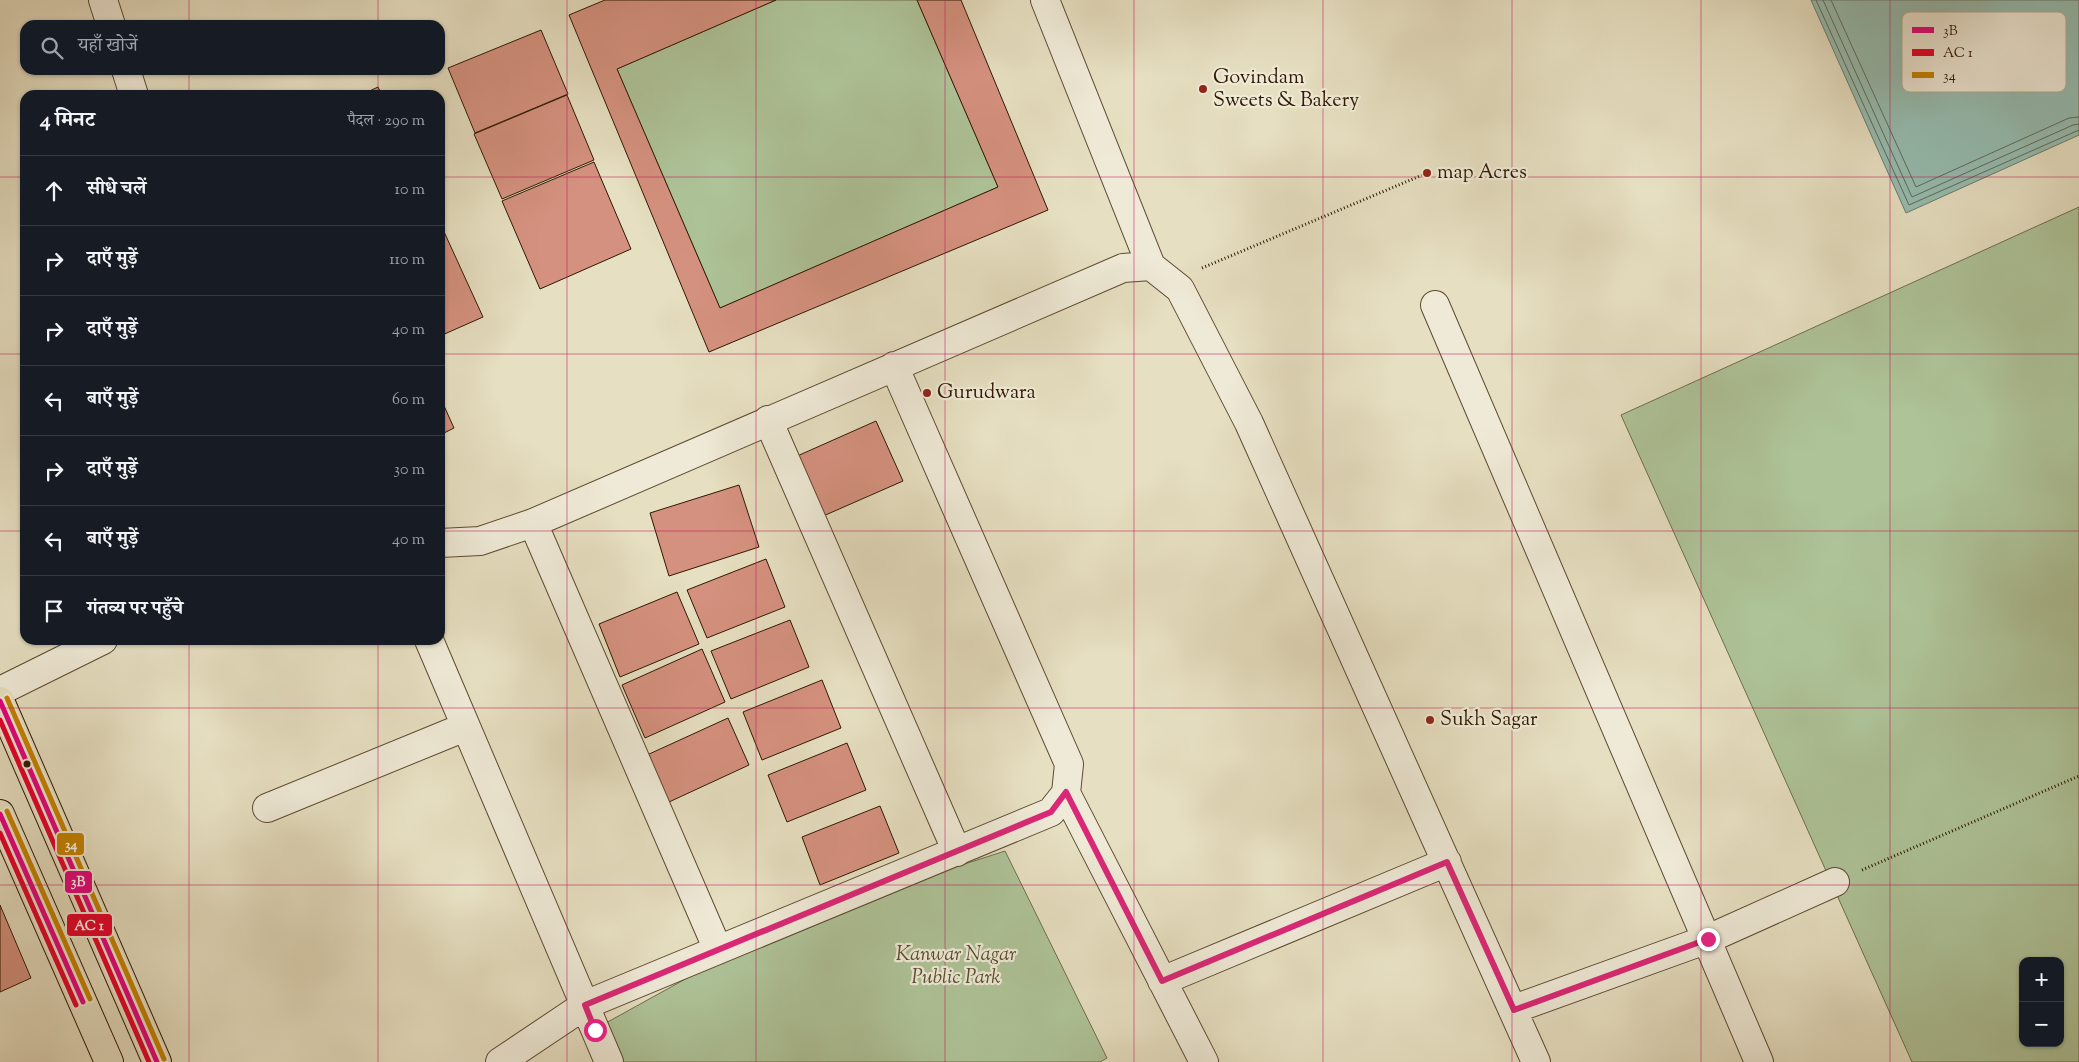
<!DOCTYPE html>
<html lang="hi">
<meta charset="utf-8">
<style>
:root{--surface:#171b24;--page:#242831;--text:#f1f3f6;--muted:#9ea1a6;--line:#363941}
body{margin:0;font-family:"Sorts Mill Goudy","Noto Serif Devanagari",serif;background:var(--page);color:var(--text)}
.controls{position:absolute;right:15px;bottom:15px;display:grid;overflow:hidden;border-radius:10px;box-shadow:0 1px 4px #0004}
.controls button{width:45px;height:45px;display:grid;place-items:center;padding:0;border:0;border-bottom:1px solid var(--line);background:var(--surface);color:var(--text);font:25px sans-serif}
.stop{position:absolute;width:15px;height:15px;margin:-11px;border:4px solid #db2777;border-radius:50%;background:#fff}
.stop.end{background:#db2777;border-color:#fff;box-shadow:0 1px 5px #0008}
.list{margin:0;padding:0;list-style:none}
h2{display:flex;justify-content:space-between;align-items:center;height:65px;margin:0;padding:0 20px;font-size:21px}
h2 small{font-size:16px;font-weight:400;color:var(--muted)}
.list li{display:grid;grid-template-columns:32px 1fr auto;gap:15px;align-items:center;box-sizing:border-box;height:70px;padding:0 20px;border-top:1px solid var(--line)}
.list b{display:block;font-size:19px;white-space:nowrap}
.list em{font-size:16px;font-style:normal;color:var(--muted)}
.icon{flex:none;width:28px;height:28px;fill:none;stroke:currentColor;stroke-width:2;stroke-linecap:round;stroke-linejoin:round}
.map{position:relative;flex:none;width:2079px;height:1062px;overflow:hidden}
.search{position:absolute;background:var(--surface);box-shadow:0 1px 4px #0004;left:20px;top:20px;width:425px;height:55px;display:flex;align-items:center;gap:12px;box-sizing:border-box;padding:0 18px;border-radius:15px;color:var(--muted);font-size:19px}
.panel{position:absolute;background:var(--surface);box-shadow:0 1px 4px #0004;left:20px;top:90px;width:425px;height:555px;border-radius:15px}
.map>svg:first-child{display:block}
.green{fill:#aec398;stroke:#6e6e4c;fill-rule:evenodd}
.water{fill:#96bdb1;stroke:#6d7b6a}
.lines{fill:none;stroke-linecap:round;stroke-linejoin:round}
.shore{stroke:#626a58;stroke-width:1}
.building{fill:#d5917f;stroke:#2f1800}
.minor-casing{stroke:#5d4a30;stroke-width:30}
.major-casing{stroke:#2f1800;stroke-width:30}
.path{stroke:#2f1800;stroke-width:3;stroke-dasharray:1 2.5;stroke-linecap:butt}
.minor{stroke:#efead7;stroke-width:28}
.major{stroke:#e6dfc1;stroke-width:28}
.bus-1-casing{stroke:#efead7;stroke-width:9}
.bus-2-casing{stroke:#efead7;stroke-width:9}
.bus-3-casing{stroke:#efead7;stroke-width:9}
.bus-1{stroke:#e5007d;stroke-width:5}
.bus-2{stroke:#e4002b;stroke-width:5}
.bus-3{stroke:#c58200;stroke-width:5}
.route{stroke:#db2777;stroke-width:6}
.grid{fill:none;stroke:#c2185b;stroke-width:1;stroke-opacity:0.55}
.poi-dot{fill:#8f2418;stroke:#efead7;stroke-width:2}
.bus-dot{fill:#2f1800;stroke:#efead7;stroke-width:2}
.labels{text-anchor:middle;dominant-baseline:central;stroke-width:4.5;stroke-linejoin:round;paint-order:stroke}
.poi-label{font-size:20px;fill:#2f1800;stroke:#efead7;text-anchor:start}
.park-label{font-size:20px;font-style:italic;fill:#554b2e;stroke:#efead7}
.key{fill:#efead7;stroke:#b5ab96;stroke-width:1}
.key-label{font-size:14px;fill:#2f1800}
.line-badge{stroke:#efead7;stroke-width:2}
.badge-label{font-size:14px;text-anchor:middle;font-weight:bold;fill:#fff}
</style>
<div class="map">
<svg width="2079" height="1062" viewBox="0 0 2079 1062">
<rect width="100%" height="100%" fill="#e6dfc1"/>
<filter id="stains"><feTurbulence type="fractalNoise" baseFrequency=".004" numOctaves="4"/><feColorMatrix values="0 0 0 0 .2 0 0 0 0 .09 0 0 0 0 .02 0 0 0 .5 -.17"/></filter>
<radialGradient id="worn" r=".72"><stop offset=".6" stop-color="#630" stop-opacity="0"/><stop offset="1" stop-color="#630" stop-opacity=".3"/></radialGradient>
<!-- green -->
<path class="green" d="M776 0H917L998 187 720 308 617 69Z
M2079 207V1062H1912L1621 415ZM2023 961H2060V1043H2023Z
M1005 851 1107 1058 1100 1062H611L595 1029 794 919Z"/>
<!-- water -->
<path class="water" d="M1811 0H2079V135L1906 213Z"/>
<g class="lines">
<!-- shore -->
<path class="shore" d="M1816 0 1909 205 2079 130
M1823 0 1912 197 2073 125 2079 124
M1831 0 1916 187 2069 118 2079 117"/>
</g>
<!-- building -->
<path class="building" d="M605 0H776L617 69 720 308 998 187 917 0H961L1048 210 709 352 569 15Z
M541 30 568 94 475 133 448 68Z
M378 87 382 95H361Z
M567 95 594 160 502 199 474 134Z
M594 162 631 249 540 289 502 201Z
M440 223 483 317 440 336Z
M440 397 454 428 440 435Z
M876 421 903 481 821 517 795 457Z
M739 485 759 547 669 576 650 513Z
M766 559 785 607 707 638 687 590Z
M677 592 699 644 620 677 599 624Z
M790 620 809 667 731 699 711 651Z
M702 649 725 702 645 738 622 685Z
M822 680 841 728 762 760 743 712Z
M728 718 749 765 669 802 647 755Z
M847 743 866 790 787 822 768 775Z
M880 806 899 853 820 885 802 837Z
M0 905 31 978 0 992Z"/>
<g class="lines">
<!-- minor casing -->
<g class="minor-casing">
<path id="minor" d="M103 0 111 25
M1045 0 1151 266
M126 70 134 95
M1435 305 1759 1062
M768 420 957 852
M533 523 718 950
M440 543 480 541 533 523 1123 268 1151 266 1180 289 1249 423 1536 1062
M429 640 609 1062
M0 691 103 640
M1066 793 1204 1062
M267 808 465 727
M1162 981 1447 862
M1514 1009 1708 939 1835 882
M500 1062 585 1005 1051 812 1066 793 1069 764 894 366"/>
</g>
<!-- major casing -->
<g class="major-casing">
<path id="major" d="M0 701 157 1062
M0 814 109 1062"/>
</g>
<!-- path -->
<path class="path" d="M1202 268 1427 173
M1862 870 2079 776"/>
<!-- minor -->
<use href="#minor" class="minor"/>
<!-- major -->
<use href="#major" class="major"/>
<!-- bus-1 casing -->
<g class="bus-1-casing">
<path id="bus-1" d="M0 701 157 1062
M0 814 83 1002"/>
</g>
<!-- bus-2 casing -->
<g class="bus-2-casing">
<path id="bus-2" d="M0 720 149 1062
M0 833 76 1005"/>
</g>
<!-- bus-3 casing -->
<g class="bus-3-casing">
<path id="bus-3" d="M7 698 164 1059
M7 811 90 999"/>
</g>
<!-- bus-1 -->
<use href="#bus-1" class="bus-1"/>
<!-- bus-2 -->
<use href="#bus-2" class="bus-2"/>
<!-- bus-3 -->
<use href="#bus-3" class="bus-3"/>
</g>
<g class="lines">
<!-- route -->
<path class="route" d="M595 1030 585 1005 1051 812 1066 792 1162 981 1447 862 1514 1010 1708 939"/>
</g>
<!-- grid -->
<path class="grid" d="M189 0V25M378 0V25M567 0V1062M756 0V1062M945 0V1062M1134 0V1062M1323 0V1062M1512 0V1062M1701 0V1062M1890 0V1062M189 70V95M378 70V95M0 177H25M440 177H2079M0 354H25M440 354H2079M0 531H25M440 531H2079M189 640V1062M378 640V1062M0 708H2079M0 885H2079"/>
<!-- markers -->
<g class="poi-dot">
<circle cx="1203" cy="89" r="5"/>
<circle cx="1427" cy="173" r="5"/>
<circle cx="927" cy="393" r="5"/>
<circle cx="1430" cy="720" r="5"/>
</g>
<circle class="bus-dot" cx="27" cy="764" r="4.5"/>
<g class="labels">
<!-- poi labels -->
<g class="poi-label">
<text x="1213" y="78">Govindam<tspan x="1213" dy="23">Sweets &amp; Bakery</tspan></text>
<text x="1437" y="173">map Acres</text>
<text x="937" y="393">Gurudwara</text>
<text x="1440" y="720">Sukh Sagar</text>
</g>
<!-- park labels -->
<g class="park-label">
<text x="956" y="955">Kanwar Nagar<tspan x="956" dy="23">Public Park</tspan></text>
</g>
</g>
<!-- legend -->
<rect x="1902" y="12" width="164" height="80" rx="8" class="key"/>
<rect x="1912" y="27" width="22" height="6" fill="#e5007d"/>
<rect x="1912" y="49" width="22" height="7" fill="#e4002b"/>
<rect x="1912" y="72" width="22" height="6" fill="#c58200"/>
<g class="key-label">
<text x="1943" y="35">3B</text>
<text x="1943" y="57">AC 1</text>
<text x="1943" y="80">34</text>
</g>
<g class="line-badge">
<rect x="56" y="832" width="29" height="24" rx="5" fill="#c58200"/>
<rect x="64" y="870" width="29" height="24" rx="5" fill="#e5007d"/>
<rect x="66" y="913" width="47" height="24" rx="5" fill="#e4002b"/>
</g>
<g class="badge-label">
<text x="71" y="849">34</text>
<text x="78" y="886">3B</text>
<text x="89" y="930">AC 1</text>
</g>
<rect width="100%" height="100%" filter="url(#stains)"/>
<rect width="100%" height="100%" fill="url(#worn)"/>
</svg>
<div class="controls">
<button>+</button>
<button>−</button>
</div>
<div class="stop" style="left:595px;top:1030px"></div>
<div class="stop end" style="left:1708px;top:939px"></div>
<div class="search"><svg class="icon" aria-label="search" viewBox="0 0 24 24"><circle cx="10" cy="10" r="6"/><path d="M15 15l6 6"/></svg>यहाँ खोजें</div>
<section class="panel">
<h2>4 मिनट<small>पैदल · 290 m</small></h2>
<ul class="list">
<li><svg class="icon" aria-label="ahead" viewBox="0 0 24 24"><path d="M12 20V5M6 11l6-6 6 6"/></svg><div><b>सीधे चलें</b></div><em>10 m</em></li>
<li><svg class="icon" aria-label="right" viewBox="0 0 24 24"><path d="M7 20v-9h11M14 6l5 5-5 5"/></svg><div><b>दाएँ मुड़ें</b></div><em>110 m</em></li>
<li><svg class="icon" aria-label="right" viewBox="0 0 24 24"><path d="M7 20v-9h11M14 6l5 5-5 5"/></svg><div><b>दाएँ मुड़ें</b></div><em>40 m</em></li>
<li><svg class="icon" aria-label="left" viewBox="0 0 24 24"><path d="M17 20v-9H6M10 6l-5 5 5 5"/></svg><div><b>बाएँ मुड़ें</b></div><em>60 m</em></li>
<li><svg class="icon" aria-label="right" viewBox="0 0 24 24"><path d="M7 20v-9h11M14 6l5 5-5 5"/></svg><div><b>दाएँ मुड़ें</b></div><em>30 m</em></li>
<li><svg class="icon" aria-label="left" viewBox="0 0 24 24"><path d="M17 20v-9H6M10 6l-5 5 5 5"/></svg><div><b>बाएँ मुड़ें</b></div><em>40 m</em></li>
<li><svg class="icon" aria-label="arrive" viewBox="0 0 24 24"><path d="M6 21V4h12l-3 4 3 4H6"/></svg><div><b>गंतव्य पर पहुँचे</b></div></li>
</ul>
</section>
</div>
